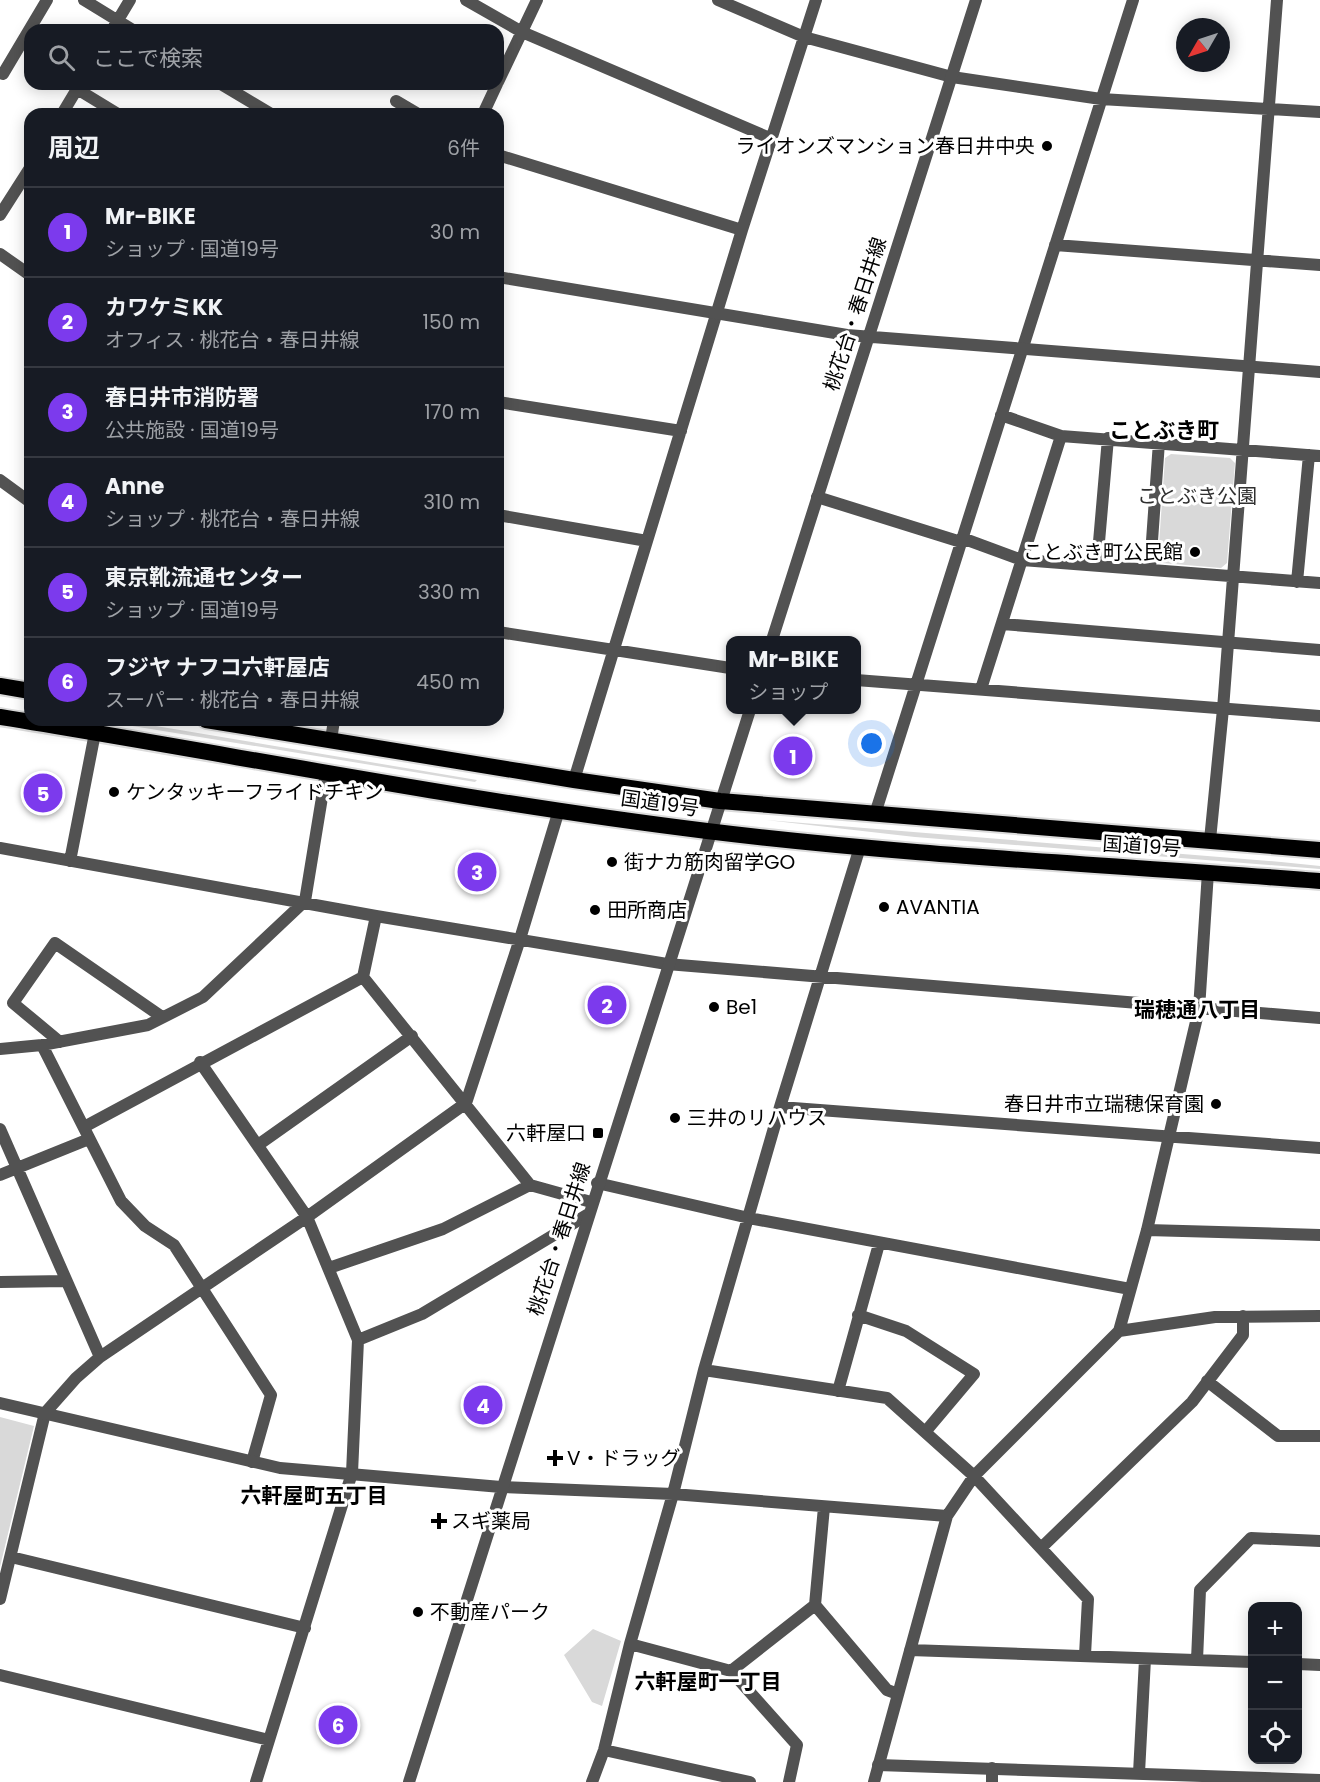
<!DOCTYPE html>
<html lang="ja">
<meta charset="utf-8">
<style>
:root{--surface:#171b24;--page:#242831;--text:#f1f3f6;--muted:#9ea1a6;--line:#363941;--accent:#7c3aed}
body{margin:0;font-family:Poppins,"Noto Sans JP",sans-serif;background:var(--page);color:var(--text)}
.controls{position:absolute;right:18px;bottom:18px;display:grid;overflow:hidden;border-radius:12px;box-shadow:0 3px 15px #0003}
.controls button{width:54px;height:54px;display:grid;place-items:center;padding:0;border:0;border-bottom:2px solid var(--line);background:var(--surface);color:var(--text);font:30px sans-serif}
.compass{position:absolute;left:1176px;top:18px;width:54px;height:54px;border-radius:50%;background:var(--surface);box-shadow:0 3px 15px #0003;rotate:231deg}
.you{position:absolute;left:872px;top:744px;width:21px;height:21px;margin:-15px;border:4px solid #fff;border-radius:50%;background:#1a73e8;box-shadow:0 0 0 9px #1a73e833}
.badge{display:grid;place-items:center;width:39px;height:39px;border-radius:50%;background:var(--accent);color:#fff;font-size:20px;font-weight:700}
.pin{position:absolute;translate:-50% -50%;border:3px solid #fff;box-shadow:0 2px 6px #0006}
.popup{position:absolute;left:726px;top:636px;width:135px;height:78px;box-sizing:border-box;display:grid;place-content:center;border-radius:12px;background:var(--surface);filter:drop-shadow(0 2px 4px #0005);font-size:20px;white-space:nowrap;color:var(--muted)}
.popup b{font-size:22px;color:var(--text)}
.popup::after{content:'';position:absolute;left:50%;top:100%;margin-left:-12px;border:12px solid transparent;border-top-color:var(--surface)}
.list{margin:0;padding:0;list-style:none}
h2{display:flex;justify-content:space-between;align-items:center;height:78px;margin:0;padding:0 24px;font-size:26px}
h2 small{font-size:20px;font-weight:400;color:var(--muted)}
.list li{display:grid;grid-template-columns:39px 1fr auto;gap:18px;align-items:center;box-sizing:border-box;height:90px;padding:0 24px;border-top:2px solid var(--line)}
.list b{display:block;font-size:22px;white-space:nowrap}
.list p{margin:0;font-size:20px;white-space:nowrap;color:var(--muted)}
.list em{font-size:20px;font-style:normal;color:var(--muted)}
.icon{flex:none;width:33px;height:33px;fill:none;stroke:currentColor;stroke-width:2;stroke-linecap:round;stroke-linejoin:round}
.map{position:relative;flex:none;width:1320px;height:1782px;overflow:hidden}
.search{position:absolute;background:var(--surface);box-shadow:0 3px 15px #0003;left:24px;top:24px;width:480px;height:66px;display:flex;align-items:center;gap:15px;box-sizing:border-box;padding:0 21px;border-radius:18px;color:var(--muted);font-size:22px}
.panel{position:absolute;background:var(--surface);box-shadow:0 3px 15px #0003;left:24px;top:108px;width:480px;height:618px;border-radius:18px}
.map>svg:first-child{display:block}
.green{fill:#d9d9d9}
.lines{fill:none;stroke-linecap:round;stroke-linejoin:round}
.trunk-casing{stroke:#dbdbdb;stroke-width:20}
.minor{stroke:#525252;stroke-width:12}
.tertiary{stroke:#525252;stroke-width:12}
.trunk{stroke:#000;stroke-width:16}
.poi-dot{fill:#000;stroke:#fff;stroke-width:2}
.labels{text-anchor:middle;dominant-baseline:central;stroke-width:6;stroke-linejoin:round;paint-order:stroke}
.poi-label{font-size:20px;fill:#000;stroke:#fff;text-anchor:start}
.street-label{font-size:20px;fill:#000;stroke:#fff}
.park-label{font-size:20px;fill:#303030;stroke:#fff}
.neighbourhood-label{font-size:21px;font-weight:bold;fill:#000;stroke:#fff}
.quarter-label{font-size:22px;font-weight:bold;fill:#000;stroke:#fff}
</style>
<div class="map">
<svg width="1320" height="1782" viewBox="0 0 1320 1782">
<rect width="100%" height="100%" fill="#fff"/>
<!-- green -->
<path class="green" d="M1171 454 1230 458 1235 463 1227 563 1221 568 1162 563 1158 559 1165 458Z
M96 720H120L477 780 475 782Z
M766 820 1281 862 1320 866V869L915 837Z
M0 1417 34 1426 0 1567Z
M593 1629 621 1641 602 1706 592 1702 564 1655Z"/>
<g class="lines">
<!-- trunk casing -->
<g class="trunk-casing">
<path id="trunk" d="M0 686 30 691
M0 717C236 755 470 802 707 831 910 856 1116 865 1320 881
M206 720 574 780 720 801 1320 850"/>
</g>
<!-- minor -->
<path class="minor" d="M84 0 133 30
M466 0 522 32 772 139
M718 0 804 37 952 77 1101 99 1320 112
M112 30 130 0
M3 74 47 0
M498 82 537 0
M221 84 271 114
M77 89 118 114
M396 101 418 114
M62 114 80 84
M483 114 497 84
M498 155 742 230
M0 215 30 168
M1055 245 1320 265
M0 254 30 275
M498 402 681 431
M1001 415 1061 436 1320 456
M0 480 30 502
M817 497 961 542
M498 515 647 541
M962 538 1022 560 1320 583
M1097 565 1108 438
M1150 569 1159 442
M1297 582 1309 455
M1002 624 1320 650
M498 632 730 668
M856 680 1320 716
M981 689 1061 436
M331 740 334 720
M574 780 742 230 816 0
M875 814 1133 0
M1210 840 1223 709 1277 0
M0 848 376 916 667 964 1320 1018
M70 861 95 733
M363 977 530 1185 591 1202
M363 977 376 916
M60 1042 13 1003 55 943 162 1017
M42 1045 121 1201 145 1226 174 1245 271 1395 252 1462
M0 1049 42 1045 148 1025 203 997 305 901 326 773
M200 1062 307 1217 358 1340 352 1473 256 1782
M780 1107 1320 1148
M84 1127 363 977
M0 1129 100 1357
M258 1145 412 1036
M0 1175 89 1139
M597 1183 749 1218 1130 1289
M1147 1230 1320 1235
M329 1268 443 1229 530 1185
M0 1282 66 1281
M858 1315 906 1331 974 1374 926 1431
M1119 1331 1215 1317 1320 1316
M358 1340 422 1314 587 1215
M704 1370 887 1398 974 1476 1088 1599 1085 1655
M1207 1381 1278 1436H1320
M838 1391 879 1244
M501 1487 673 1494 947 1516 974 1476 1119 1331 1147 1230 1199 1009 1208 872
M824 1507 815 1605 887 1690 898 1694
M1041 1548 1192 1402 1243 1335V1316
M11 1557 305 1628
M0 1599 45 1413 76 1378 100 1357 307 1217 466 1103 520 939 559 810
M630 1644 731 1671 815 1605
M910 1650 1252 1662
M1197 1660 1200 1590 1251 1538 1320 1541
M1298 1664 1320 1665
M731 1671 797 1745 789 1782
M0 1675 269 1740
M604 1750 750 1782
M1139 1773 1145 1659
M592 1782 604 1750 630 1644 673 1494 704 1370 780 1107 860 847
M874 1782 947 1516
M992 1782V1768"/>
<!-- tertiary -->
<path class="tertiary" d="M498 277 847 335 1320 372
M772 640 976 0
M0 1403 280 1468 501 1487
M878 1765 1320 1780
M409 1782 750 710"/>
<!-- trunk -->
<use href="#trunk" class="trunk"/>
</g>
<!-- markers -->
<g class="poi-dot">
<circle cx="1047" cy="146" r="6"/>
<circle cx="1195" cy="552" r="6"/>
<circle cx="114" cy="792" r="6"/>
<circle cx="612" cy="862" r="6"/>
<circle cx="884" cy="907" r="6"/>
<circle cx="595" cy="910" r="6"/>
<circle cx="714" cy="1007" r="6"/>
<circle cx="1216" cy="1104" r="6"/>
<circle cx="675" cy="1118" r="6"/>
<rect x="592" y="1127" width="12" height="12" rx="3"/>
<path d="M552 1449h6v6h6v6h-6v6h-6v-6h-6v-6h6z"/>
<path d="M436 1512h6v6h6v6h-6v6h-6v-6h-6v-6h6z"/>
<circle cx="418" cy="1612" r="6"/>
</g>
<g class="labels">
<!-- poi labels -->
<g class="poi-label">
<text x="1035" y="146" text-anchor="end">ライオンズマンション春日井中央</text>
<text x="1183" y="552" text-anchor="end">ことぶき町公民館</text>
<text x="126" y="792">ケンタッキーフライドチキン</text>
<text x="624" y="862">街ナカ筋肉留学GO</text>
<text x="896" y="907">AVANTIA</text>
<text x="607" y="910">田所商店</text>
<text x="726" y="1007">Be1</text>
<text x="1204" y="1104" text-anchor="end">春日井市立瑞穂保育園</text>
<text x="687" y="1118">三井のリハウス</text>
<text x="586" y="1133" text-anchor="end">六軒屋口</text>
<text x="567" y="1458">V・ドラッグ</text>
<text x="451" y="1521">スギ薬局</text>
<text x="430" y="1612">不動産パーク</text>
</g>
<!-- street labels -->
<g class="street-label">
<text transform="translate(855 314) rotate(-72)">桃花台・春日井線</text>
<text transform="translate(660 803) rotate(8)">国道19号</text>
<text transform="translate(1142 846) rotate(4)">国道19号</text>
<text transform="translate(559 1239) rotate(-72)">桃花台・春日井線</text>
</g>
<!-- park labels -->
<g class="park-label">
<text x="1197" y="496">ことぶき公園</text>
</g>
<!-- neighbourhood labels -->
<g class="neighbourhood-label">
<text x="1197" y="1009">瑞穂通八丁目</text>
<text x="314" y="1495">六軒屋町五丁目</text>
<text x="708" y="1681">六軒屋町一丁目</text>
</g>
<!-- quarter labels -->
<g class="quarter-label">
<text x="1164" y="430">ことぶき町</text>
</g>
</g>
</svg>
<div class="controls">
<button>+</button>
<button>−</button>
<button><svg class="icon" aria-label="locate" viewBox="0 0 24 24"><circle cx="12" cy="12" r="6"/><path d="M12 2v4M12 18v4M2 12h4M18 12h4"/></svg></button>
</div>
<svg class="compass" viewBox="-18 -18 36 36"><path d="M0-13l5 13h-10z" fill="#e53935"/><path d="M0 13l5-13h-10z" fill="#9ea1a6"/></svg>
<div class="you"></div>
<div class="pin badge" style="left:793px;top:756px">1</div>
<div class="popup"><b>Mr-BIKE</b>ショップ</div>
<div class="pin badge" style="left:607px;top:1005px">2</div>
<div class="pin badge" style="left:477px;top:872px">3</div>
<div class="pin badge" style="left:483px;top:1405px">4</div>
<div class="pin badge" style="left:43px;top:793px">5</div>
<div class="pin badge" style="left:338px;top:1725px">6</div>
<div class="search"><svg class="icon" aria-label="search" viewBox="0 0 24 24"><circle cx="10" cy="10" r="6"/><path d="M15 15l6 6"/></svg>ここで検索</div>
<section class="panel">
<h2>周辺<small>6件</small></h2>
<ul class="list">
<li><span class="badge">1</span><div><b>Mr-BIKE</b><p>ショップ · 国道19号</p></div><em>30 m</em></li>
<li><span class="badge">2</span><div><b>カワケミKK</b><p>オフィス · 桃花台・春日井線</p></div><em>150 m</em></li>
<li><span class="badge">3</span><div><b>春日井市消防署</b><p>公共施設 · 国道19号</p></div><em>170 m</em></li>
<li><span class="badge">4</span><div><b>Anne</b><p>ショップ · 桃花台・春日井線</p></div><em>310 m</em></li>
<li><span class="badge">5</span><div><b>東京靴流通センター</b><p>ショップ · 国道19号</p></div><em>330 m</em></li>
<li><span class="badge">6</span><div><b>フジヤ ナフコ六軒屋店</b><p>スーパー · 桃花台・春日井線</p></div><em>450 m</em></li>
</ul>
</section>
</div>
